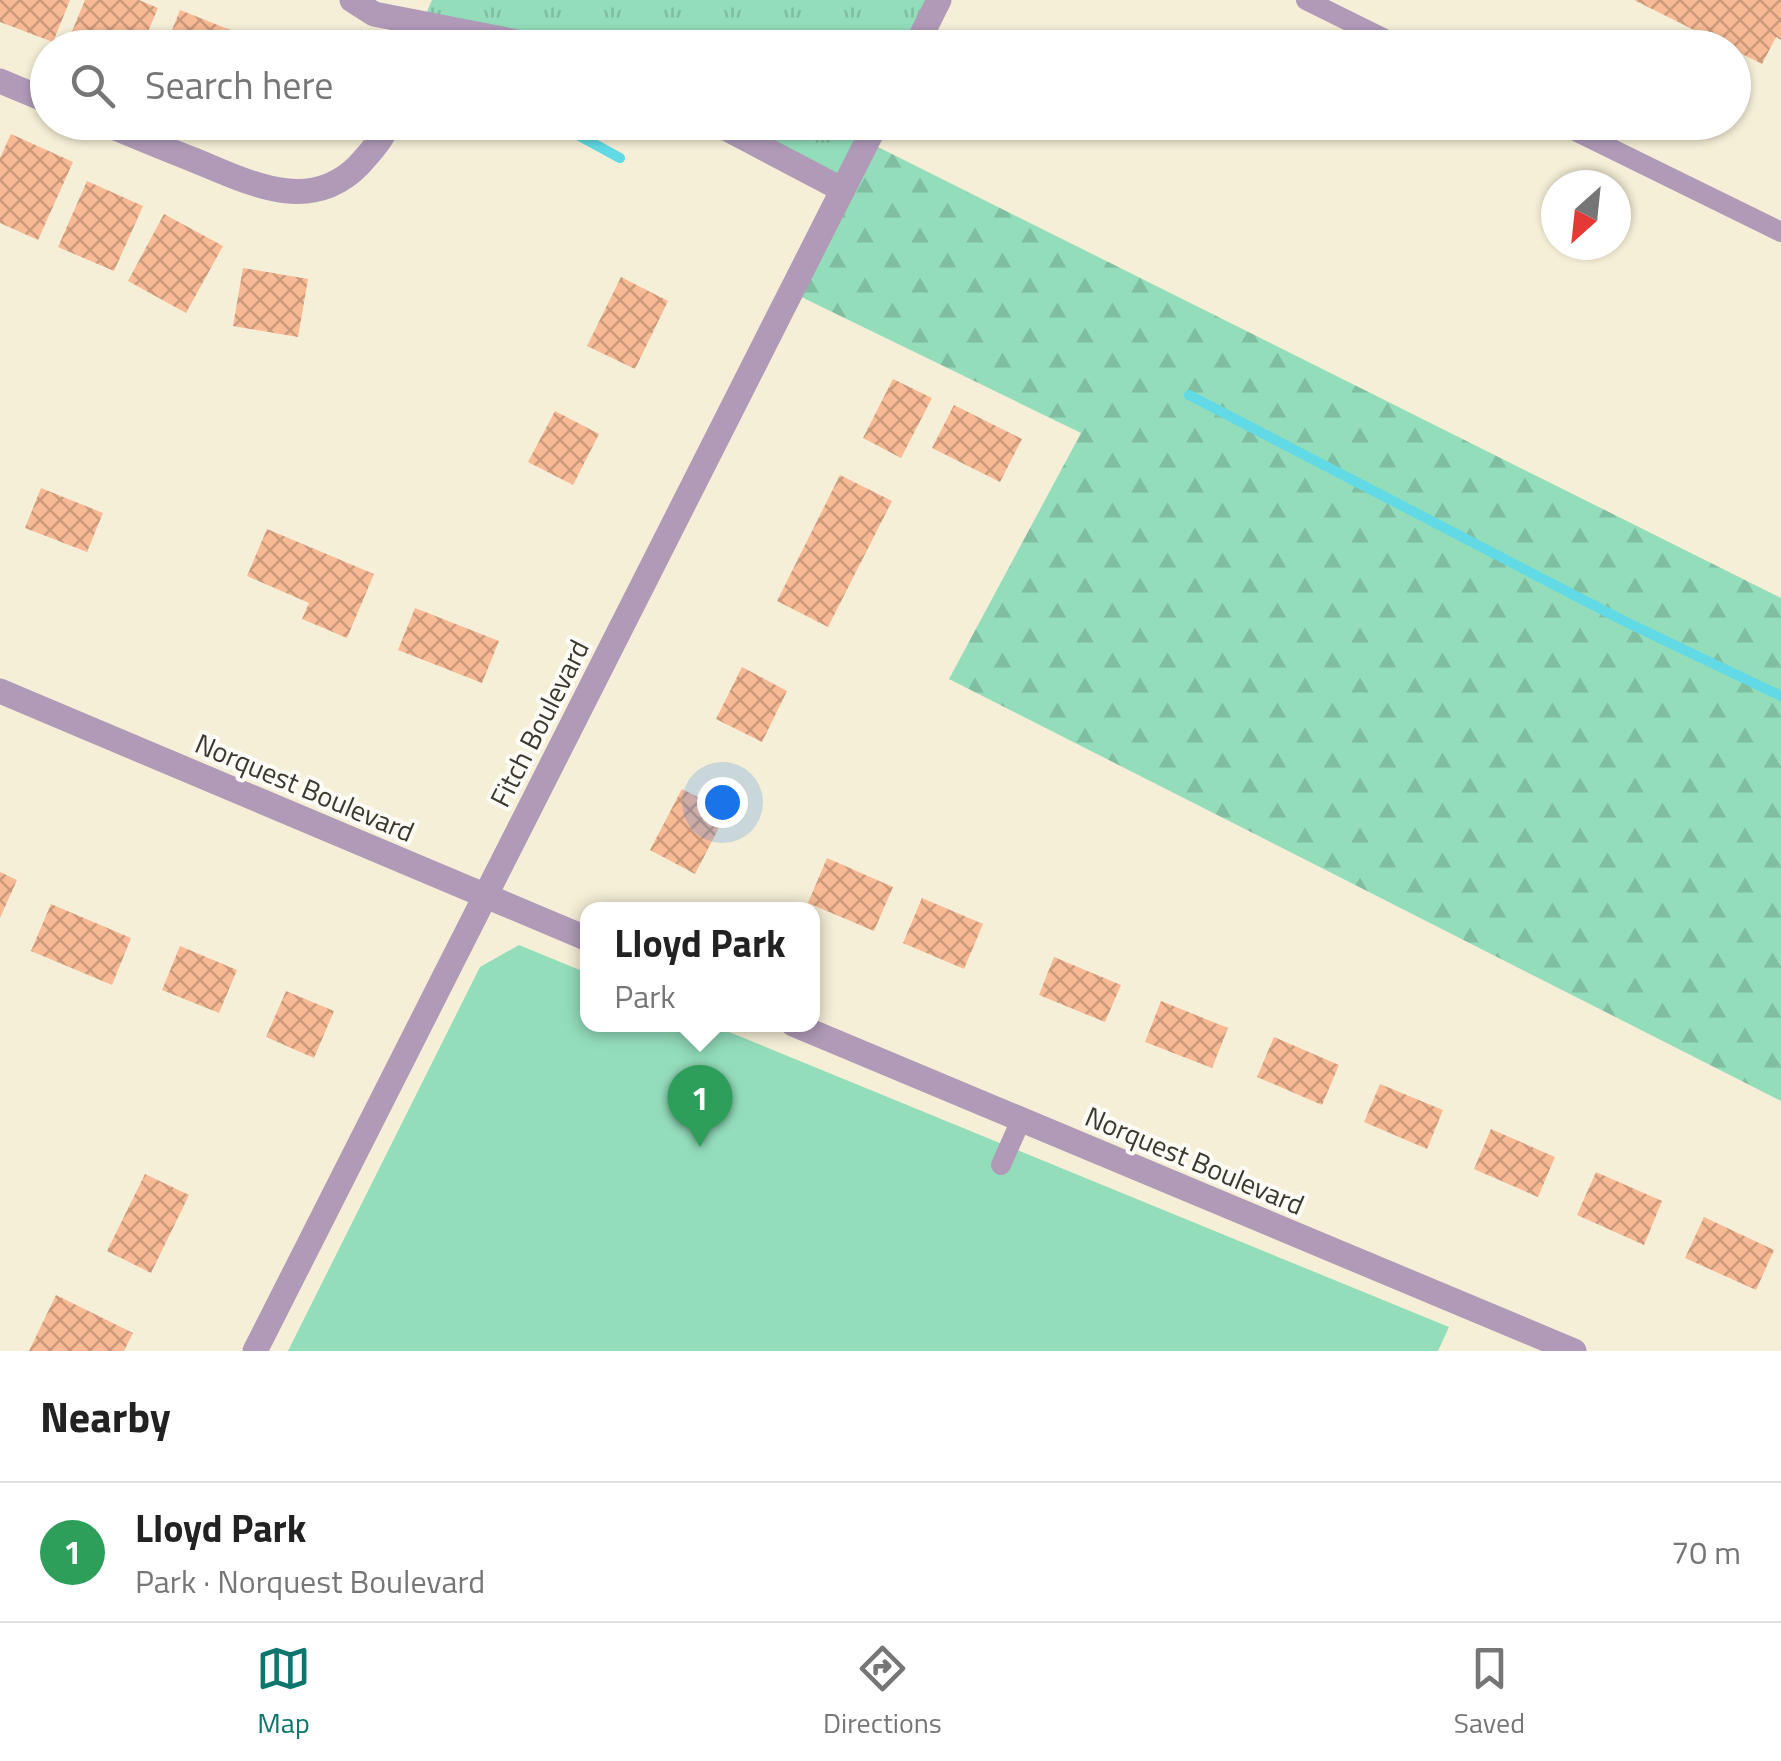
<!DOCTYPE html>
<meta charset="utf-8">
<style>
:root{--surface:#fff;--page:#f2f2f2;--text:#222;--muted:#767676;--line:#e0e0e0;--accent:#0f766e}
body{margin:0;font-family:"Titillium Web",sans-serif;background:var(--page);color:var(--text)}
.compass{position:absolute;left:1541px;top:170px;width:90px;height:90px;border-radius:50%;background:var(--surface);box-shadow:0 2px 8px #0004;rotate:207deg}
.you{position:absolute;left:722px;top:802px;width:35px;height:35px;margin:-25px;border:8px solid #fff;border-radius:50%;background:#1a73e8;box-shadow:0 0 0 15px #1a73e833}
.badge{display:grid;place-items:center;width:65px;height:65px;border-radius:50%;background:var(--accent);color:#fff;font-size:32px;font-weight:700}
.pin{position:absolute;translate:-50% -82px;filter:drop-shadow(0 2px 5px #0008)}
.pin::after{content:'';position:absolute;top:52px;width:35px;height:30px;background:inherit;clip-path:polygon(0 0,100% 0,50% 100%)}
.popup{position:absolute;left:580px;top:902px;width:240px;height:130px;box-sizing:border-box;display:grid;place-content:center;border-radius:20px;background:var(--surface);filter:drop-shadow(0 2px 8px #0005);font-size:32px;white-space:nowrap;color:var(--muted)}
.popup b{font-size:38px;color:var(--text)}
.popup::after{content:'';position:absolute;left:50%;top:100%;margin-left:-20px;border:20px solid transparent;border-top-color:var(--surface)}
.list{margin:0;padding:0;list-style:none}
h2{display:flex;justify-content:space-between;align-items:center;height:130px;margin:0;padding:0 40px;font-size:42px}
h2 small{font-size:32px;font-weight:400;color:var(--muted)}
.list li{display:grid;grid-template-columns:65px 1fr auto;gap:30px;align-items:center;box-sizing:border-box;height:140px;padding:0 40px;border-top:2px solid var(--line)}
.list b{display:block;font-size:38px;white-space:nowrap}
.list p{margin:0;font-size:32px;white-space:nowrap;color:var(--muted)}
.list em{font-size:32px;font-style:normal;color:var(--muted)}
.icon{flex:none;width:55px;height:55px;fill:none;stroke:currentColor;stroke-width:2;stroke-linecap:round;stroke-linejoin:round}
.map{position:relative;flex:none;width:1781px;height:1351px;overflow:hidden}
.search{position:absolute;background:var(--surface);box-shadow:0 2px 8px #0004;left:30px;right:30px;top:30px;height:110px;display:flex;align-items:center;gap:25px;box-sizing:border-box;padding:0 35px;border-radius:55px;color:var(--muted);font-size:38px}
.sheet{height:270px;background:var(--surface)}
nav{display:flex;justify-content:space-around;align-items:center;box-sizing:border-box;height:140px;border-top:2px solid var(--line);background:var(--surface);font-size:28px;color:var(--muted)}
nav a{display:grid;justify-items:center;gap:5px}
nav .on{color:var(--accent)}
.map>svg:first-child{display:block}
.grass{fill:url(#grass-tufts)}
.forest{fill:url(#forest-firs)}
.park{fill:#93ddbb}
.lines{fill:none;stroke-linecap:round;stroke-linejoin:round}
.stream{stroke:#61dae5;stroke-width:10}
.building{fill:url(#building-cross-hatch)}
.lane{stroke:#b09ab8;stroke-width:20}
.street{stroke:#b09ab8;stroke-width:25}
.labels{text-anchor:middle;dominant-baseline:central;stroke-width:8;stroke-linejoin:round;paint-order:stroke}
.street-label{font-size:28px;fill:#3b382e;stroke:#fefcf7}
</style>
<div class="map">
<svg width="1781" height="1351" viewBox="0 0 1781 1351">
<defs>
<pattern id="grass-tufts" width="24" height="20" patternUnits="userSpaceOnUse" patternTransform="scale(2.5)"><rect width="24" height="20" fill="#93ddbb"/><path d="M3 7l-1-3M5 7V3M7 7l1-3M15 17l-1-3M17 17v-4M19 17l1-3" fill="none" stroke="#80bea1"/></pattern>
<pattern id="forest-firs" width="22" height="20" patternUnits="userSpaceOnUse" patternTransform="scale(2.5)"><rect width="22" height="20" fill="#93ddbb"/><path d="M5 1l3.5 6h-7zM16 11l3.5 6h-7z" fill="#80bea1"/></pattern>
<pattern id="building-cross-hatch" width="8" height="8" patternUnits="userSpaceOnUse" patternTransform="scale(2.5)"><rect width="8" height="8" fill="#f8ba95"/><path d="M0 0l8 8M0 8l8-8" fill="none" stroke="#ca987a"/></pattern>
</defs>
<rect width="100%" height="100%" fill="#f6efd7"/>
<!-- grass -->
<path class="grass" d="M432 0H939L915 48 548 47 421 25Z
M714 123H877L843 190Z"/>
<!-- forest -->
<path class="forest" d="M868 142 1781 598V1101L949 679 1081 433 791 292Z"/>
<!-- park -->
<path class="park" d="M519 945 587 973 588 1024 712 1025 1449 1327 1438 1351H288L480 967Z"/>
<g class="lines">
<!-- stream -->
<path class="stream" d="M554 122 620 158
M1189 395 1624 621 1781 696"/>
</g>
<!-- building -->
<path class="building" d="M0 0H70L53 42 0 22Z
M85 0H139L158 8 141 48 66 46Z
M1634 0H1781V40L1776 37 1762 64Z
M180 10 243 35 238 48H165Z
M11 134 73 162 38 240 0 223V158Z
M87 181 143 206 114 271 58 247Z
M164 214 223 246 186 313 128 281Z
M243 268 308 279 298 337 233 326Z
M621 277 668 301 635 369 587 346Z
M893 379 932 398 901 458 863 438Z
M954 405 1022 439 1000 482 932 448Z
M555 411 599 434 573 485 528 462Z
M840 475 892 501 828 627 777 601Z
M41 488 103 513 87 552 25 528Z
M267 529 374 574 347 638 302 619 309 603 247 576Z
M415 608 499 641 482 683 398 650Z
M742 667 787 691 762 742 716 719Z
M682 789 727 812 695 874 650 850Z
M827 858 893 887 874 931 808 903Z
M0 872 17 880 0 918Z
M922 898 983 924 964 969 903 943Z
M51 904 131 938 112 985 31 951Z
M180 946 237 970 219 1013 162 990Z
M1054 957 1121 985 1105 1022 1039 995Z
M286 991 334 1011 314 1058 266 1037Z
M1161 1001 1228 1028 1212 1068 1145 1042Z
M1274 1037 1339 1065 1322 1105 1257 1077Z
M1380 1084 1443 1110 1427 1149 1364 1122Z
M1491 1129 1555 1157 1538 1197 1474 1169Z
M1596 1172 1662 1201 1644 1245 1577 1215Z
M145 1174 189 1195 151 1273 107 1251Z
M1704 1217 1774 1250 1756 1290 1685 1258Z
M56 1295 133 1333 124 1351H29Z"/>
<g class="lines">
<!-- lane -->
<path class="lane" d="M1306 0 1403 48
M1557 122 1781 232
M1001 1165 1021 1120"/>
<!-- street -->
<path class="street" d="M352 0 374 14 548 48
M403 48 406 22
M915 48 939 0
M0 81 48 101
M101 122C132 135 163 148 194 160 248 182 309 215 358 166 370 153 383 139 389 122
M714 122 843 190
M0 691 588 939
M793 1024 1574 1351
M255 1351 877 122"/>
</g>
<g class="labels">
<!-- street labels -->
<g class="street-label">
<text transform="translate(539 723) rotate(-63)">Fitch Boulevard</text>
<text transform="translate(305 787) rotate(23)">Norquest Boulevard</text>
<text transform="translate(1195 1160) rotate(23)">Norquest Boulevard</text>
</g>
</g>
</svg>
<svg class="compass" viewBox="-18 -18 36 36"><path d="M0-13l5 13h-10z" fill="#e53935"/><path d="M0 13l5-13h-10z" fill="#767676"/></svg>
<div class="you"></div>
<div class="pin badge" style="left:700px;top:1147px;background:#2e9e5b">1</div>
<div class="popup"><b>Lloyd Park</b>Park</div>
<div class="search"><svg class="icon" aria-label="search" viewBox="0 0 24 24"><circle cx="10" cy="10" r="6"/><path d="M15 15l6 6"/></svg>Search here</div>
</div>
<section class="sheet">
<h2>Nearby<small></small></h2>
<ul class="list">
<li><span class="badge" style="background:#2e9e5b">1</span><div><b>Lloyd Park</b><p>Park · Norquest Boulevard</p></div><em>70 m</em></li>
</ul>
</section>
<nav>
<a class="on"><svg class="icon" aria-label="map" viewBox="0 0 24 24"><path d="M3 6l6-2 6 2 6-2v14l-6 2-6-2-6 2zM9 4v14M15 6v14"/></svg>Map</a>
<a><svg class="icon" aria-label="directions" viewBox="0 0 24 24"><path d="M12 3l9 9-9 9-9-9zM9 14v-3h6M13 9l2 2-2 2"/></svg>Directions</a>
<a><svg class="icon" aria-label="saved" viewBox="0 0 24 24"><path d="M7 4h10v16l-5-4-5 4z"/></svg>Saved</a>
</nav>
